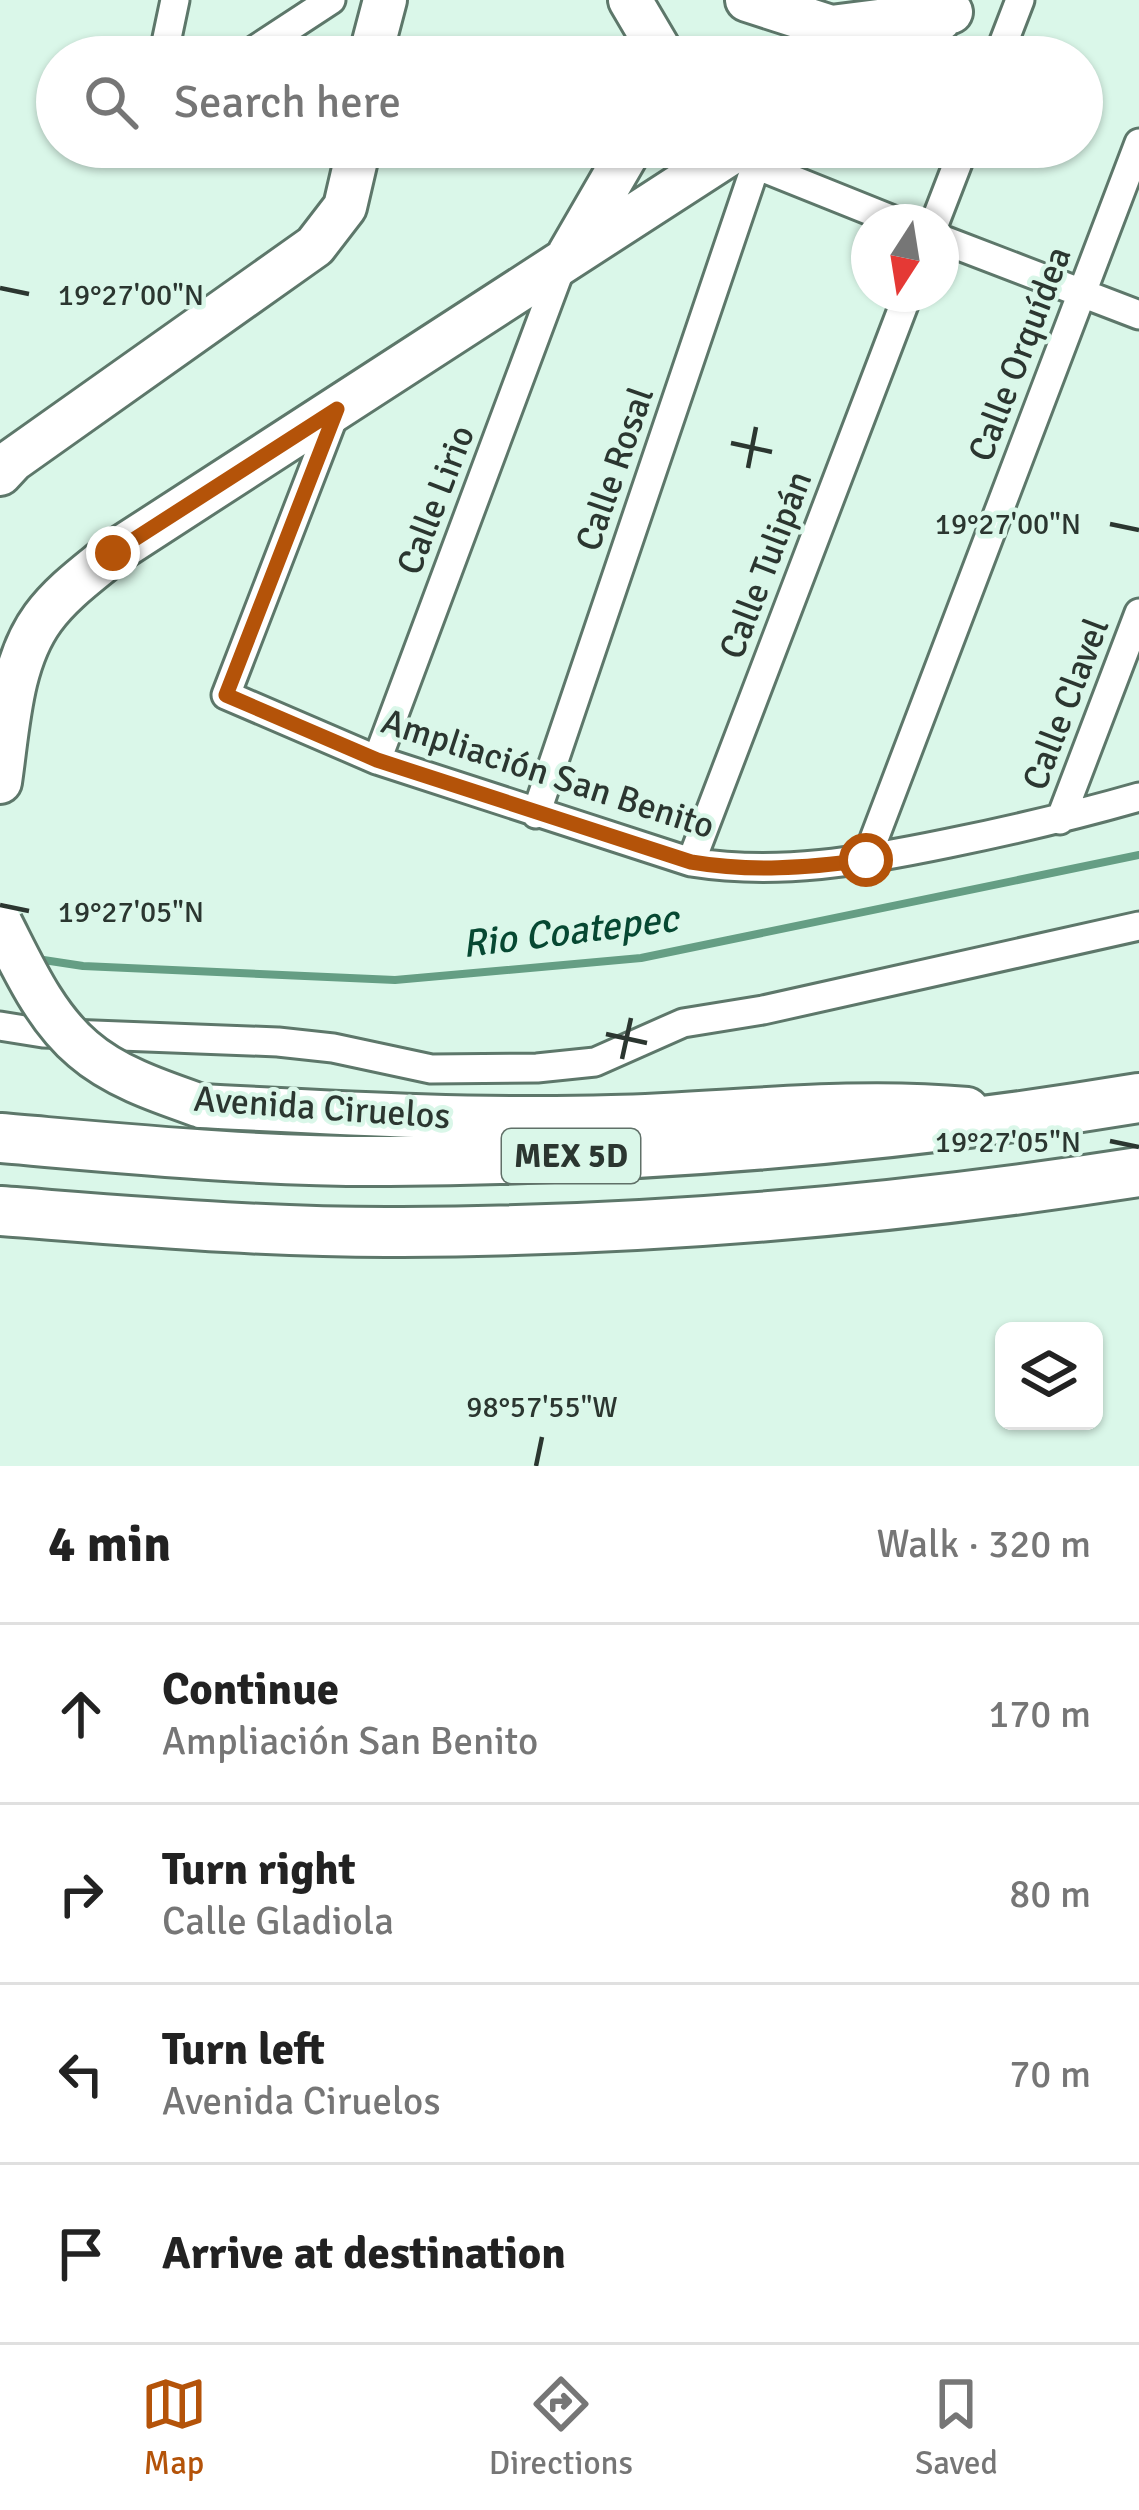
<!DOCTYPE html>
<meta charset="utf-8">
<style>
:root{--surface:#fff;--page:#f6f6f6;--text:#222;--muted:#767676;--line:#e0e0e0;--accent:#b45309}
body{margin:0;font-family:Signika,sans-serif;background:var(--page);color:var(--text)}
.controls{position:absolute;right:36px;bottom:36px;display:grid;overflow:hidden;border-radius:18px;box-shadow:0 3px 9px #0004}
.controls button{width:108px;height:108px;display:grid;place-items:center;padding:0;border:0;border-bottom:3px solid var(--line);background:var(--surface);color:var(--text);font:60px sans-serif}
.compass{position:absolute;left:851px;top:204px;width:108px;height:108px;border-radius:50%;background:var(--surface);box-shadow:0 3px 9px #0004;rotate:192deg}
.stop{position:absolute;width:36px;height:36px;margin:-27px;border:9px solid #b45309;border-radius:50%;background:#fff}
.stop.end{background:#b45309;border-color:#fff;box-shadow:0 3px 12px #0008}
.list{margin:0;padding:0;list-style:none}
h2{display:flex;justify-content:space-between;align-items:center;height:156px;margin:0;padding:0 48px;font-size:51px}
h2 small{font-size:39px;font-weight:400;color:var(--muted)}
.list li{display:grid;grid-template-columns:78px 1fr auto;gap:36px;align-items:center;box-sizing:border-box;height:180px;padding:0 48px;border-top:3px solid var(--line)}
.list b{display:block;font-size:45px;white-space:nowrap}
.list p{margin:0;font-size:39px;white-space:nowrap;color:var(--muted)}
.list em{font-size:39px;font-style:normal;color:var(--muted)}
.icon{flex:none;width:66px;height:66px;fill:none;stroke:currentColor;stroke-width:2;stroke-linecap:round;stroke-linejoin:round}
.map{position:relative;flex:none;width:1139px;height:1466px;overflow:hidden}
.search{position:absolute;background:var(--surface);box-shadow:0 3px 9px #0004;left:36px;right:36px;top:36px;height:132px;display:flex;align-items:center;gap:30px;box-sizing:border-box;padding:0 42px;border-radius:66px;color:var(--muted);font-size:45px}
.sheet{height:876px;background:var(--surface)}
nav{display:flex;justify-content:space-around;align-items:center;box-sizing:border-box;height:168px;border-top:3px solid var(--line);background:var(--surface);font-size:33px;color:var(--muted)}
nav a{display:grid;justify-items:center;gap:6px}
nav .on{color:var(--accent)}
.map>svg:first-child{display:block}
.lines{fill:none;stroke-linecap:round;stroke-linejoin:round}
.stream{stroke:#659e84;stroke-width:8}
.street-casing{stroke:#5d776a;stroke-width:33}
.primary-casing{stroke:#5d776a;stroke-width:48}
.highway-casing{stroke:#5d776a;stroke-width:54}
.street{stroke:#fff;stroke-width:27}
.primary{stroke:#fff;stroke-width:42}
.highway{stroke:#fff;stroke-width:48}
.primary-bridge-casing{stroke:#5d776a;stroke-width:48;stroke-linecap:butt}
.primary-bridge{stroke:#fff;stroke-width:42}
.route{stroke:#b45309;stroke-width:15}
.ticks{fill:none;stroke:#2b3630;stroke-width:4.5}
.labels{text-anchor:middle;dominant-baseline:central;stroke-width:9;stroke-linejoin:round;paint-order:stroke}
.shield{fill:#daf7e9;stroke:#607068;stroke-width:3}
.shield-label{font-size:33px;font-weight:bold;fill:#2b3630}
.street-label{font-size:36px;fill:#2b3630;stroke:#daf7e9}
.water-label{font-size:39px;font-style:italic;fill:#064832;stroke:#daf7e9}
.ticks-label{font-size:30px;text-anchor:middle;fill:#2b3630;stroke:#daf7e9;stroke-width:9;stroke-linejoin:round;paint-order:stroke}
</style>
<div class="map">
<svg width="1139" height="1466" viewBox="0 0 1139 1466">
<rect width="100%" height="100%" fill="#daf7e9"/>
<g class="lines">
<!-- stream -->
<path class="stream" d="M37 959 83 966 395 980 641 958 1139 855"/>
<!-- street casing -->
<g class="street-casing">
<path id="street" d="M163 57 175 0
M244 57 331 0
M998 57 1020 0
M756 165 898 222
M935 222 964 147
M941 239 1139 315
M337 408 226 695 377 760 691 862C779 876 862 861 949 843 1013 830 1076 815 1139 797
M377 760 562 265
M536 814 762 147
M1060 820 1139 613
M866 860 1139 143
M691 862 908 294
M0 1026 43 1033 278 1042 333 1048 431 1069 537 1068 595 1062 683 1023 763 1010 1139 926"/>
</g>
<!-- primary casing -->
<g class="primary-casing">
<path id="primary" d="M630 0 660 51 659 57
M747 0 831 27 951 12
M370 57 385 0
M881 57 940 19
M569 254 631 147
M0 474 13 460 315 246 345 207 359 147
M0 782C8 728 10 663 43 618 62 592 89 573 113 553L740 147
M201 1106C338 1113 474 1121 612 1117 730 1114 848 1098 967 1109"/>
</g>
<!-- highway casing -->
<g class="highway-casing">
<path id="highway" d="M0 1138C129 1149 259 1162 389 1161 640 1159 892 1139 1139 1098
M0 1211C133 1221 268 1233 402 1232 649 1231 895 1210 1139 1172"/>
</g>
<!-- street -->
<use href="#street" class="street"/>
<!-- primary -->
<use href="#primary" class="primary"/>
<!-- highway -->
<use href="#highway" class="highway"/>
<!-- primary-bridge casing -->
<g class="primary-bridge-casing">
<path id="primary-bridge" d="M1 924C23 967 45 1017 83 1049 115 1077 161 1092 201 1106"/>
</g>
<!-- primary-bridge -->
<use href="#primary-bridge" class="primary-bridge"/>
</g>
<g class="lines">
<!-- route -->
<path class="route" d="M113 553 337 409 226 695 377 760 691 862C750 872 806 868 866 860"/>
</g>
<!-- ticks -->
<path class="ticks" d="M0 288 29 294M731 443 772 452M748 468 756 427M1110 524 1139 530M0 905 29 911M606 1034 647 1043M622 1059 631 1018M1110 1141 1139 1147M536 1466 542 1437"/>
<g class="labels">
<!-- shield labels -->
<rect class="shield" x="502" y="1129" width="138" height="54" rx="9"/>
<g class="shield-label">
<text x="571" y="1156">MEX 5D</text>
</g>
<!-- street labels -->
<g class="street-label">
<text transform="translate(1020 354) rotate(-69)">Calle Orquídea</text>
<text transform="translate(615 469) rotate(-71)">Calle Rosal</text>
<text transform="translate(436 500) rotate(-69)">Calle Lirio</text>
<text transform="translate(766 565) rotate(-69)">Calle Tulipán</text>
<text transform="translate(1066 704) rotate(-69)">Calle Clavel</text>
<text transform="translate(548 774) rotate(18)">Ampliación San Benito</text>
<text transform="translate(322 1108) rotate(4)">Avenida Ciruelos</text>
</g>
<!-- water labels -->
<g class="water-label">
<text transform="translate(570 931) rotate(-7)">Rio Coatepec</text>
</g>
</g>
<g class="ticks-label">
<text x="131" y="305">19°27'00"N</text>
<text x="1008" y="534">19°27'00"N</text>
<text x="131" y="922">19°27'05"N</text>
<text x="1008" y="1152">19°27'05"N</text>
<text x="542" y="1417">98°57'55"W</text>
</g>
</svg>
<div class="controls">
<button><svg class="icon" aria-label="layers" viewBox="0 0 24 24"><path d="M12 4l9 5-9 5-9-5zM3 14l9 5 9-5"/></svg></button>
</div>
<svg class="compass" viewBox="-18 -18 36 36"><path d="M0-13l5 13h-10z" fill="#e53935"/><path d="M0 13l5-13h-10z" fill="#767676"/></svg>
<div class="stop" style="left:866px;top:860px"></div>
<div class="stop end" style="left:113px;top:553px"></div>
<div class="search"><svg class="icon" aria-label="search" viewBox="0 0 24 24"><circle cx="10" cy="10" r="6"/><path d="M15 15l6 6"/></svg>Search here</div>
</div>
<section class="sheet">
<h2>4 min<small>Walk · 320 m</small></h2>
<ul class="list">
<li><svg class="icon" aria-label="ahead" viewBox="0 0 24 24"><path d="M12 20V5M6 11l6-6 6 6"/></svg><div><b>Continue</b><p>Ampliación San Benito</p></div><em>170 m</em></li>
<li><svg class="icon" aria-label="right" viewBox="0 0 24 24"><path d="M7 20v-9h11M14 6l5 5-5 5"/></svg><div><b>Turn right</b><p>Calle Gladiola</p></div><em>80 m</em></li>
<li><svg class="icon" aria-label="left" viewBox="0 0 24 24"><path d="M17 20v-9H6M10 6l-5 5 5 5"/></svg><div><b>Turn left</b><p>Avenida Ciruelos</p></div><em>70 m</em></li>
<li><svg class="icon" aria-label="arrive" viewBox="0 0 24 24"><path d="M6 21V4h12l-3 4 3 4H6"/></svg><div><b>Arrive at destination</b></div></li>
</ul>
</section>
<nav>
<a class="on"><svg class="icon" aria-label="map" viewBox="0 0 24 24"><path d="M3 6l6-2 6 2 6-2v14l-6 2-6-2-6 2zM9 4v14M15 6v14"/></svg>Map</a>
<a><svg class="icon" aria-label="directions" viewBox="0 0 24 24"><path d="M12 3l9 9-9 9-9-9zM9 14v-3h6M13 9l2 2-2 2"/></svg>Directions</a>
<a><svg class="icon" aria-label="saved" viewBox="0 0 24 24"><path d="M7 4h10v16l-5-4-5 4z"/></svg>Saved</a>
</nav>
